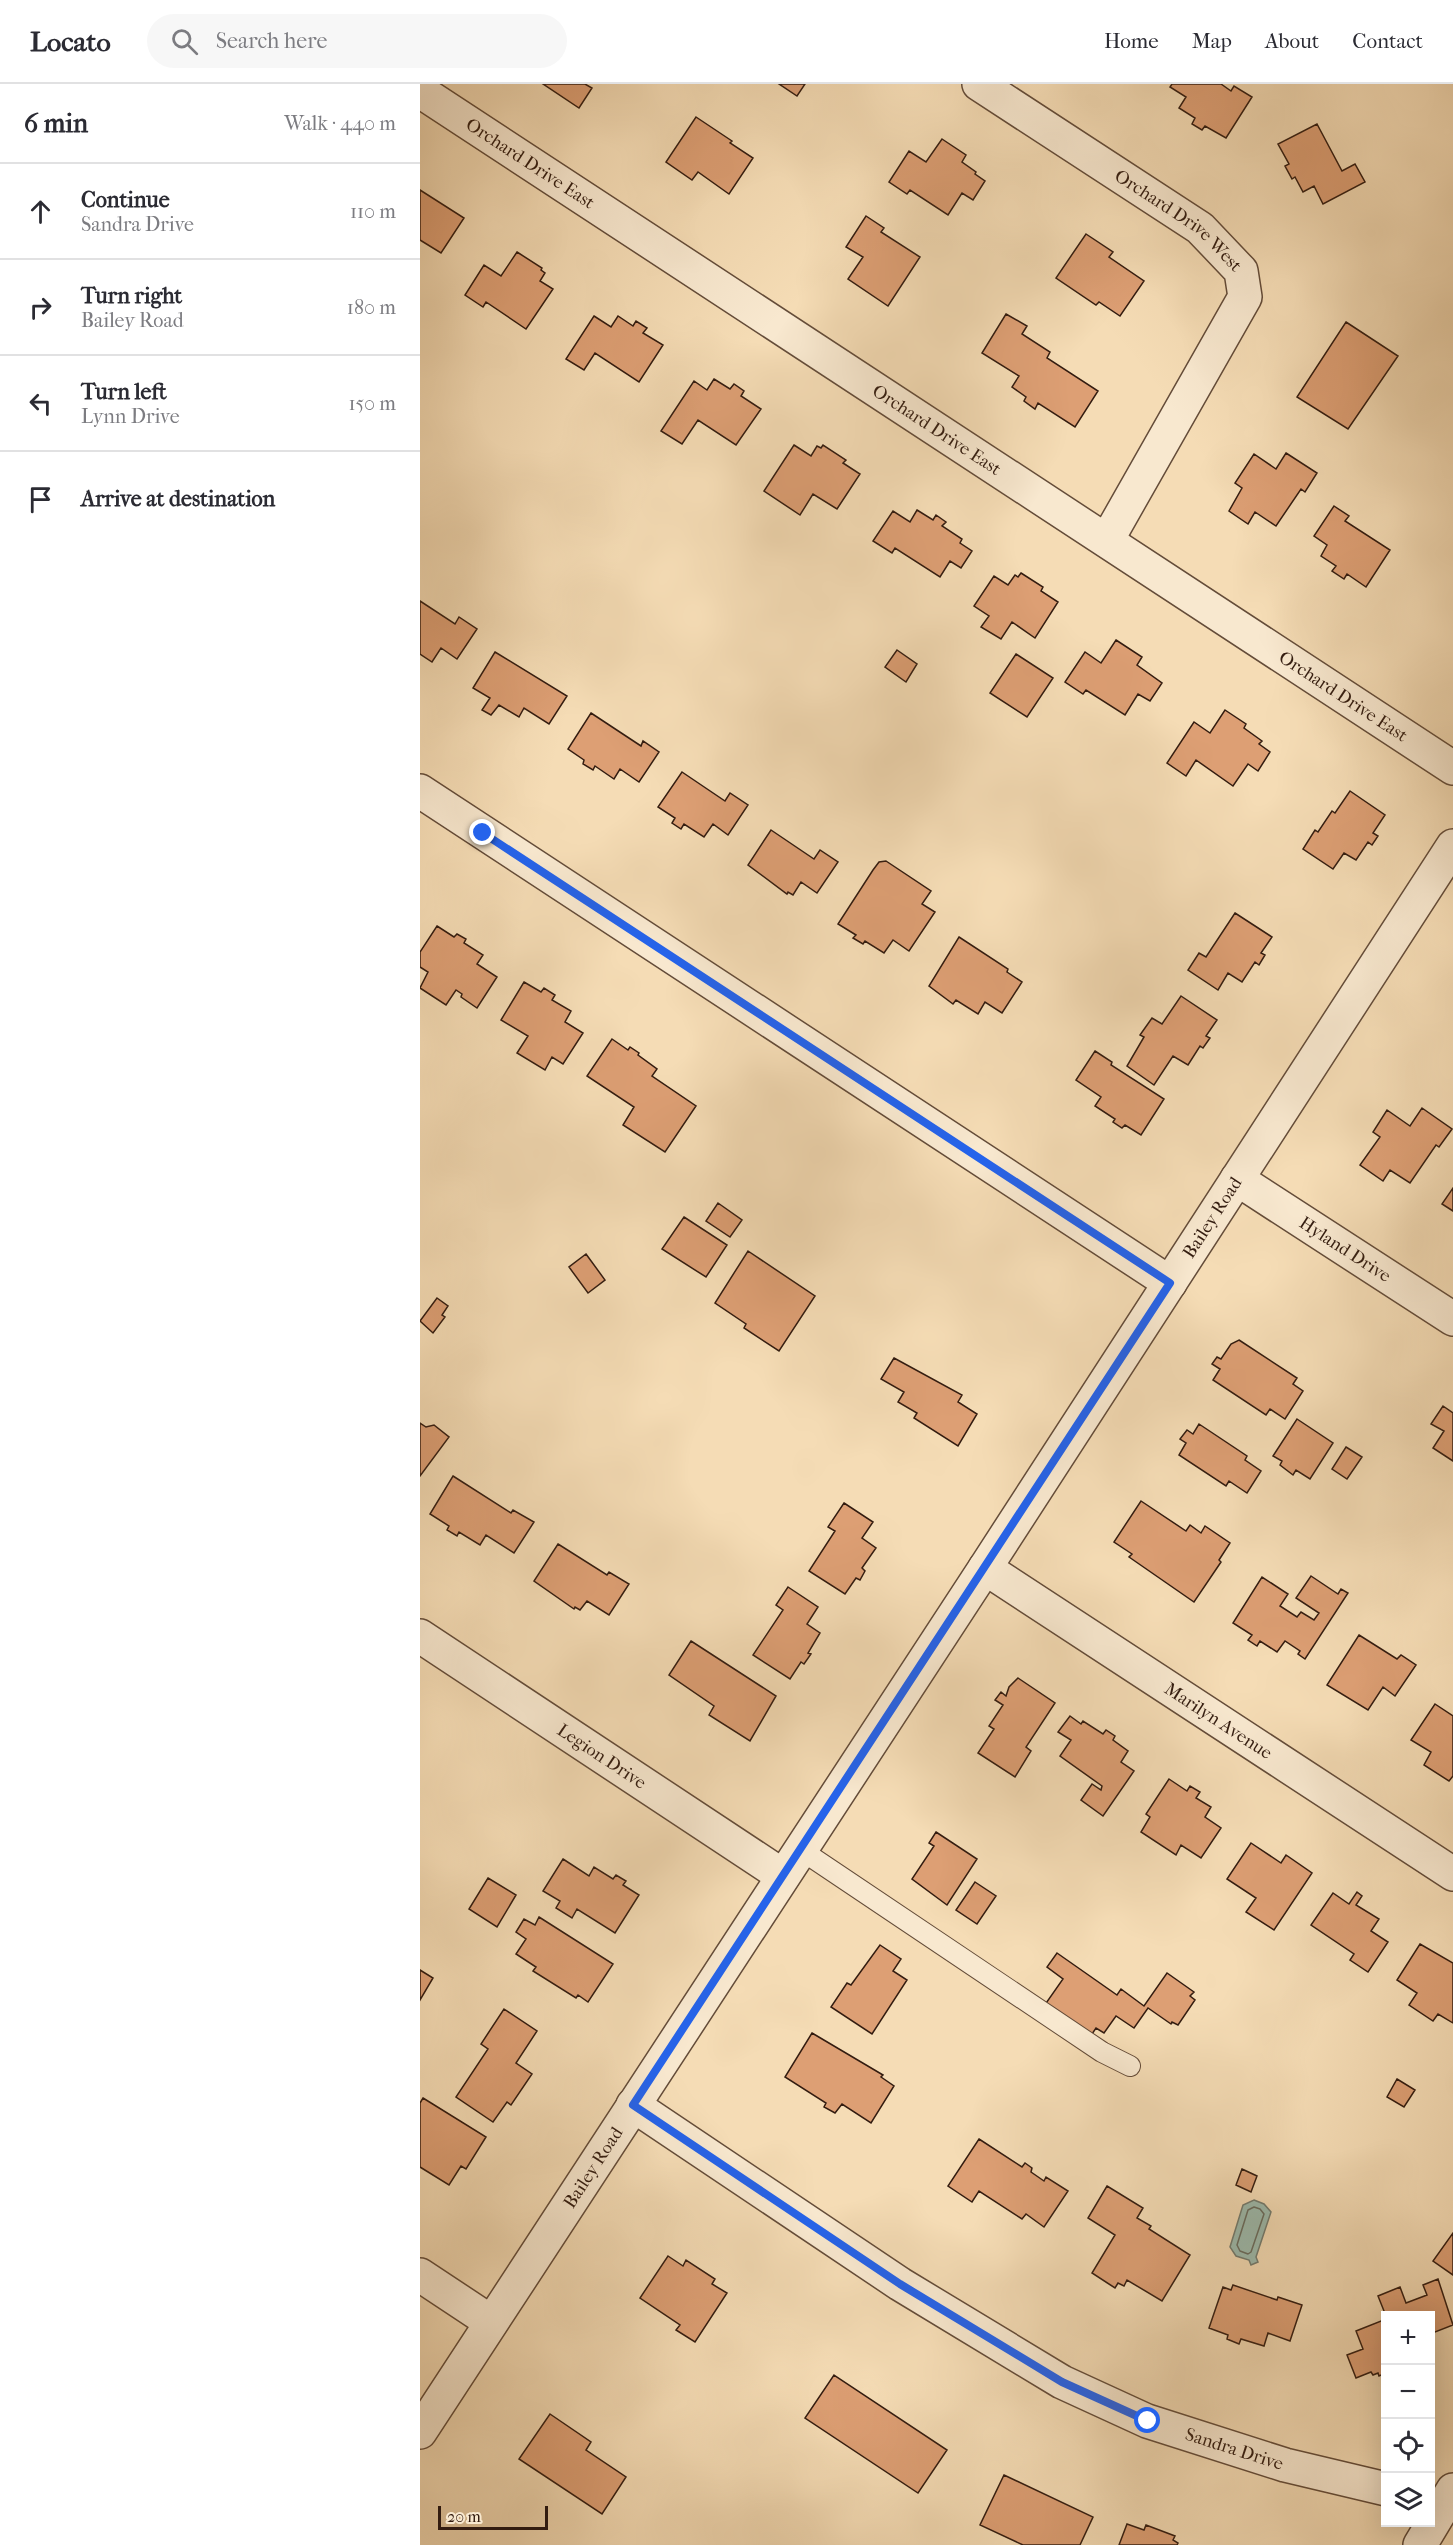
<!DOCTYPE html>
<meta charset="utf-8">
<style>
:root{--surface:#fff;--page:#f7f7f7;--text:#2b2b33;--muted:#7c7c81;--line:#e1e1e2}
body{margin:0;font-family:"IM FELL French Canon",serif;background:var(--page);color:var(--text)}
.controls{position:absolute;right:18px;bottom:18px;display:grid;overflow:hidden;border-radius:0px;box-shadow:0 6px 24px #0002}
.controls button{width:54px;height:54px;display:grid;place-items:center;padding:0;border:0;border-bottom:2px solid var(--line);background:var(--surface);color:var(--text);font:30px sans-serif}
.scale{position:absolute;left:18px;bottom:15px;width:110px;box-sizing:border-box;padding-left:6px;border:3px solid #331c10;border-top:0;font-size:16px;line-height:21px;white-space:nowrap;color:#331c10;-webkit-text-stroke:4px #f8e8cf;paint-order:stroke}
.stop{position:absolute;width:18px;height:18px;margin:-14px;border:4px solid #2563eb;border-radius:50%;background:#fff}
.stop.end{background:#2563eb;border-color:#fff;box-shadow:0 2px 6px #0008}
.list{margin:0;padding:0;list-style:none}
h2{display:flex;justify-content:space-between;align-items:center;height:78px;margin:0;padding:0 24px;font-size:26px}
h2 small{font-size:20px;font-weight:400;color:var(--muted)}
.list li{display:grid;grid-template-columns:39px 1fr auto;gap:18px;align-items:center;box-sizing:border-box;height:96px;padding:0 24px;border-top:2px solid var(--line)}
.list b{display:block;font-size:22px;white-space:nowrap}
.list p{margin:0;font-size:20px;white-space:nowrap;color:var(--muted)}
.list em{font-size:20px;font-style:normal;color:var(--muted)}
.icon{flex:none;width:33px;height:33px;fill:none;stroke:currentColor;stroke-width:2;stroke-linecap:round;stroke-linejoin:round}
.map{position:relative;flex:none;width:1033px;height:2461px;overflow:hidden}
header{display:flex;align-items:center;gap:36px;box-sizing:border-box;height:84px;padding:0 30px;background:var(--surface);border-bottom:2px solid var(--line)}
header strong{font-size:28px}
nav{display:flex;gap:33px;margin-inline-start:auto;font-size:21px}
.search{width:420px;height:54px;background:var(--page);display:flex;align-items:center;gap:15px;box-sizing:border-box;padding:0 21px;border-radius:33px;color:var(--muted);font-size:22px}
main{display:flex}
aside{flex:1;background:var(--surface)}
.map>svg:first-child{display:block}
.water{fill:#9cbbae;stroke:#727b6f;stroke-width:1.5}
.lines{fill:none;stroke-linecap:round;stroke-linejoin:round}
.shore{stroke:#686c5f;stroke-width:1.5}
.building{fill:#dd9f74;stroke:#331c10;stroke-width:1.5}
.service-casing{stroke:#644c39;stroke-width:22}
.minor-casing{stroke:#644c39;stroke-width:36}
.tertiary-casing{stroke:#644c39;stroke-width:36}
.service{stroke:#f8e8cf;stroke-width:20}
.minor{stroke:#f8e8cf;stroke-width:33}
.tertiary{stroke:#f8e8cf;stroke-width:33}
.route{stroke:#2563eb;stroke-width:8}
.labels{text-anchor:middle;dominant-baseline:central;stroke-width:5;stroke-linejoin:round;paint-order:stroke}
.street-label{font-size:18px;fill:#331c10;stroke:#f8e8cf}
</style>
<header>
<strong>Locato</strong>
<div class="search"><svg class="icon" aria-label="search" viewBox="0 0 24 24"><circle cx="10" cy="10" r="6"/><path d="M15 15l6 6"/></svg>Search here</div>
<nav><a>Home</a><a>Map</a><a>About</a><a>Contact</a></nav>
</header>
<main>
<aside>
<h2>6 min<small>Walk · 440 m</small></h2>
<ul class="list">
<li><svg class="icon" aria-label="ahead" viewBox="0 0 24 24"><path d="M12 20V5M6 11l6-6 6 6"/></svg><div><b>Continue</b><p>Sandra Drive</p></div><em>110 m</em></li>
<li><svg class="icon" aria-label="right" viewBox="0 0 24 24"><path d="M7 20v-9h11M14 6l5 5-5 5"/></svg><div><b>Turn right</b><p>Bailey Road</p></div><em>180 m</em></li>
<li><svg class="icon" aria-label="left" viewBox="0 0 24 24"><path d="M17 20v-9H6M10 6l-5 5 5 5"/></svg><div><b>Turn left</b><p>Lynn Drive</p></div><em>150 m</em></li>
<li><svg class="icon" aria-label="arrive" viewBox="0 0 24 24"><path d="M6 21V4h12l-3 4 3 4H6"/></svg><div><b>Arrive at destination</b></div></li>
</ul>
</aside>
<div class="map">
<svg width="1033" height="2461" viewBox="0 0 1033 2461">
<rect width="100%" height="100%" fill="#f5dcb5"/>
<filter id="stains"><feTurbulence type="fractalNoise" baseFrequency=".00333" numOctaves="4"/><feColorMatrix values="0 0 0 0 .2 0 0 0 0 .09 0 0 0 0 .02 0 0 0 .5 -.17"/></filter>
<radialGradient id="worn" r=".72"><stop offset=".6" stop-color="#630" stop-opacity="0"/><stop offset="1" stop-color="#630" stop-opacity=".3"/></radialGradient>
<!-- water -->
<path class="water" d="M834 2116 844 2120 851 2128 836 2173 838 2178 831 2181 829 2176 816 2172 810 2163 823 2121Z"/>
<g class="lines">
<!-- shore -->
<path class="shore" d="M834 2123 840 2125 844 2130 831 2168 828 2170 820 2167 817 2161 828 2126Z"/>
</g>
<!-- building -->
<path class="building" d="M123 0H165L172 4 159 24Z
M359 0H385L377 12Z
M752 0H801L811 7 814 2 832 13 806 54 785 42 782 46 772 40 775 34 759 24 766 13 750 3Z
M276 33 312 57 310 59 333 74 309 110 278 88 272 96 246 78Z
M897 40 922 87 935 80 945 98 903 120 894 102 883 108 875 93 872 95 865 82 869 80 858 60Z
M522 55 546 71 542 78 556 88 555 90 565 97 553 116 542 109 528 131 490 106 487 110 469 98 489 67 506 78Z
M0 106 44 134 21 169 0 156Z
M446 132 464 144 461 148 500 173 468 222 428 195 443 173 426 163Z
M666 150 693 168 689 173 724 197 700 232 679 218 676 221 636 194Z
M97 168 122 184 121 186 125 189 120 197 133 205 106 245 66 218 63 223 45 211 64 181 81 192Z
M586 230 607 242 602 250 630 268 627 274 678 307 655 343 618 319 615 325 604 317 606 313 592 303 599 292 562 269Z
M174 232 191 243 198 232 213 242 216 237 227 244 223 249 243 261 219 298 175 269 164 286 146 275Z
M926 238 978 272 928 345 877 313Z
M294 295 310 305 314 300 324 307 321 312 341 325 316 361 278 336 262 360 241 347 274 297 287 306Z
M374 361 391 372 397 362 401 364 403 361 426 376 423 379 440 390 417 425 393 410 380 431 344 407Z
M866 369 897 389 885 408 881 405 856 442 835 428 828 440 809 427 822 404 815 399 834 370 856 385Z
M914 422 929 432 925 437 970 466 946 503 927 490 924 495 912 487 916 482 901 472 907 461 894 452Z
M497 426 513 436 516 431 526 438 522 442 542 455 540 459 552 467 541 484 530 477 520 493 475 464 472 469 453 457 473 427 490 438Z
M601 489 623 503 621 507 638 518 615 554 592 538 581 555 561 543 569 532 554 522 574 492 588 501 595 491 598 493Z
M0 517 35 540 39 533 57 545 37 575 21 564 12 578 0 570Z
M696 556 722 573 717 581 742 599 730 617 718 610 705 631 666 606 663 610 645 598 665 568 681 579Z
M477 566 497 580 486 598 465 583Z
M75 568 147 612 129 640 104 624 99 633 79 621 71 631 62 626 70 614 53 604Z
M596 570 633 594 607 633 570 609Z
M805 626 826 640 824 644 842 657 839 660 850 668 838 687 828 680 813 702 776 676 766 692 747 679 774 638 790 649Z
M171 629 221 662 223 657 239 668 219 698 200 685 194 695 175 682 173 686 163 680 164 676 148 665Z
M262 688 305 717 310 709 328 721 308 751 293 740 284 753 264 740 261 745 252 739 255 734 238 723Z
M930 707 965 731 953 749 958 752 952 761 948 758 936 776 924 769 913 785 883 765 895 746 898 748 912 727 915 729Z
M351 746 394 775 400 766 418 778 397 809 381 798 373 811 368 808 367 810 328 781Z
M466 777 511 807 502 820 515 828 489 867 473 856 464 869 445 857 443 860 433 854 436 851 418 840 453 786 459 778Z
M815 829 852 853 841 869 845 871 839 881 835 878 822 898 808 889 798 906 768 886 779 869 786 873Z
M17 842 34 853 37 850 46 855 44 859 63 871 57 880 77 893 57 924 41 913 42 910 36 906 26 921 0 904 8 888 0 883V868Z
M539 853 588 885 587 888 602 898 582 929 565 918 558 930 536 916 533 920 509 902Z
M104 898 121 908 124 904 135 911 132 916 151 927 145 938 163 949 143 980 132 973 125 986 97 969 108 952 81 936Z
M761 912 797 936 786 952 790 954 783 964 780 962 768 981 753 972 734 1001 707 982 724 953 720 951 732 934 742 940Z
M192 955 208 966 210 963 219 969 218 971 237 985 232 992 276 1022 245 1068 203 1041 214 1023 167 992Z
M675 967 692 978 691 981 744 1015 721 1051 705 1041 702 1044 693 1038 695 1035 675 1022 681 1013 656 996Z
M1002 1024 1032 1045 1019 1063 1016 1061 990 1099 970 1086 963 1097 940 1081 960 1053 953 1048 967 1026 990 1042Z
M1033 1104V1127L1022 1120Z
M298 1119 322 1136 310 1153 286 1137Z
M264 1133 307 1161 286 1193 242 1165Z
M328 1167 395 1212 359 1267 324 1244 326 1240 295 1219Z
M166 1170 185 1196 168 1209 149 1183Z
M17 1214 28 1222 22 1231 25 1233 13 1249 0 1237Z
M819 1256 877 1294 873 1300 883 1307 865 1335 850 1325 846 1331 793 1296 800 1285 792 1280 797 1273 801 1275 811 1260Z
M474 1274 542 1311 538 1318 557 1330 538 1362 494 1334 497 1329 478 1318 484 1308 461 1295Z
M1023 1322 1033 1329V1377L1013 1364 1024 1347 1011 1340Z
M877 1335 913 1359 890 1395 876 1386 873 1391 860 1381 862 1377 853 1372Z
M0 1339 6 1343 14 1341 29 1353 0 1392Z
M779 1340 827 1372 825 1376 841 1387 827 1409 809 1397 806 1402 759 1371 766 1359 760 1355 767 1346 773 1350Z
M926 1363 942 1373 927 1395 912 1385Z
M33 1392 91 1429 93 1426 114 1438 94 1469 66 1451 60 1461 39 1448 37 1452 27 1446 29 1442 10 1430Z
M721 1417 766 1447 770 1441 781 1449 785 1442 810 1459 799 1476 801 1478 774 1518 709 1473 712 1470 694 1458Z
M424 1419 453 1438 442 1454 456 1464 442 1484 445 1487 440 1496 436 1494 425 1510 389 1487 415 1447 408 1443Z
M138 1460 187 1491 189 1488 209 1500 189 1531 167 1517 160 1526 155 1523 154 1525 114 1497Z
M891 1492 918 1510 921 1505 928 1509 885 1575 878 1570 880 1567 865 1557 857 1568 840 1557 837 1562 828 1556 832 1551 813 1539 842 1493 868 1510 860 1522 877 1533 881 1528 894 1536 899 1529 876 1514Z
M368 1503 398 1523 387 1540 400 1549 388 1569 391 1570 384 1580 381 1578 370 1595 333 1571 363 1526 356 1521Z
M939 1551 977 1575 981 1571 996 1581 975 1612 963 1603 948 1626 907 1601Z
M271 1557 356 1612 330 1657 289 1631 294 1622 249 1591Z
M598 1594 635 1619 606 1663 611 1667 595 1693 558 1669 574 1645 569 1642 583 1621 575 1616 581 1608 586 1612 589 1603Z
M1015 1620 1033 1632V1692L1029 1697 1004 1681 1011 1668 991 1656Z
M650 1632 661 1640 663 1637 683 1650 686 1646 695 1652 693 1656 708 1667 701 1678 714 1687 683 1732 661 1716 672 1700 681 1706 682 1702 640 1672 651 1656 638 1648Z
M749 1695 767 1707 770 1702 780 1708 776 1714 791 1723 785 1733 801 1744 781 1774 761 1761 756 1771 721 1748 730 1733 726 1730Z
M516 1748 557 1775 527 1821 492 1795 514 1762 509 1759Z
M831 1759 861 1779 866 1771 892 1789 854 1846 826 1828 836 1814 807 1795Z
M143 1775 169 1792 174 1783 193 1795 196 1791 206 1797 203 1801 219 1811 195 1849 157 1825 152 1834 136 1824 140 1817 123 1807Z
M68 1794 96 1811 77 1843 49 1825Z
M555 1798 576 1812 557 1840 536 1826Z
M937 1808 942 1812 936 1821 959 1835 951 1847 968 1858 948 1888 930 1876 934 1870 891 1841 913 1809 929 1820Z
M119 1833 193 1880 168 1918 158 1911 156 1914 113 1887 116 1883 96 1870 106 1855 96 1848 104 1835 115 1841Z
M1000 1860 1033 1879V1939L1018 1930 1013 1937 989 1921 997 1909 977 1896Z
M460 1861 481 1875 473 1887 487 1896 452 1950 411 1923 427 1899 431 1901Z
M637 1869 697 1911 701 1905 724 1922 747 1889 774 1908 770 1912 775 1916 758 1941 752 1938 751 1940 728 1924 714 1944 696 1932 684 1949 676 1944 670 1953 624 1922 643 1895 627 1883Z
M0 1886 13 1894 0 1916Z
M84 1925 117 1947 96 1979 112 1990 91 2021 87 2018 73 2038 36 2013 68 1965 61 1960Z
M392 1949 463 1991 461 1993 474 2002 451 2039 422 2020 415 2029 404 2023 406 2019 365 1993Z
M977 1995 995 2006 984 2023 967 2013Z
M3 2014 66 2053 46 2085 41 2082 29 2101 0 2083V2019Z
M559 2055 602 2083 605 2079 612 2084 611 2088 624 2097 626 2093 648 2107 624 2143 606 2130 602 2135 559 2107 552 2118 528 2102Z
M822 2085 837 2092 831 2108 816 2101Z
M687 2102 723 2124 717 2134 731 2142 729 2145 770 2171 742 2217 707 2196 704 2202 698 2199 695 2204 672 2189 695 2151 668 2134Z
M1033 2149V2191L1013 2177Z
M248 2172 263 2182 266 2176 295 2195 292 2200 307 2209 275 2258 256 2246 260 2241 220 2214Z
M1018 2195 1033 2241 1010 2250V2232H966L958 2212 980 2203 986 2219 1007 2211 1003 2201Z
M813 2201 857 2216 858 2213 882 2221 870 2257 848 2249 844 2262 821 2255 819 2260 807 2255 808 2251 789 2244 803 2203 811 2206Z
M966 2235V2289L959 2292 958 2289 953 2291 951 2288 936 2294 927 2271 943 2265 936 2247Z
M414 2291 527 2366 498 2409 385 2334Z
M130 2330 171 2358 166 2366 206 2393 182 2430 99 2375Z
M584 2391 673 2433 660 2461H603L560 2441Z
M707 2440 724 2446 726 2441 755 2452 753 2456 758 2459 757 2461H699Z"/>
<g class="lines">
<!-- service casing -->
<g class="service-casing">
<path id="service" d="M381 1766 682 1968 710 1982"/>
</g>
<!-- minor casing -->
<g class="minor-casing">
<g id="minor">
<path id="s1" d="M559 0 780 144 821 187 825 213 687 456"/>
<path id="s2" d="M0 7 1033 684"/>
<path d="M0 707 750 1199"/>
<path id="s3" d="M817 1095 1033 1235"/>
<path id="s4" d="M565 1484 1033 1790"/>
<path id="s5" d="M0 1552 363 1792"/>
<path id="s6" d="M213 2021 480 2200 642 2298 727 2337 865 2381 966 2405"/>
<path d="M0 2191 71 2238"/>
<path d="M1000 2461 1033 2406"/>
</g>
</g>
<!-- tertiary casing -->
<g class="tertiary-casing">
<g id="tertiary">
<path id="s7" d="M0 2348 565 1484 1033 762"/>
</g>
</g>
<!-- service -->
<use href="#service" class="service"/>
<!-- minor -->
<use href="#minor" class="minor"/>
<!-- tertiary -->
<use href="#tertiary" class="tertiary"/>
</g>
<g class="lines">
<!-- route -->
<path class="route" d="M63 749 750 1199 213 2021 480 2200 642 2298 728 2337"/>
</g>
<g class="labels">
<!-- street labels -->
<g class="street-label">
<text stroke="none"><textPath href="#s2" startOffset="132">Orchard Drive East</textPath></text>
<text stroke="none"><textPath href="#s1" startOffset="242">Orchard Drive West</textPath></text>
<text stroke="none"><textPath href="#s2" startOffset="618">Orchard Drive East</textPath></text>
<text stroke="none"><textPath href="#s2" startOffset="1104">Orchard Drive East</textPath></text>
<text stroke="none"><textPath href="#s7" startOffset="1450">Bailey Road</textPath></text>
<text stroke="none"><textPath href="#s3" startOffset="129">Hyland Drive</textPath></text>
<text stroke="none"><textPath href="#s4" startOffset="279">Marilyn Avenue</textPath></text>
<text stroke="none"><textPath href="#s5" startOffset="218">Legion Drive</textPath></text>
<text stroke="none"><textPath href="#s7" startOffset="316">Bailey Road</textPath></text>
<text stroke="none"><textPath href="#s6" startOffset="696">Sandra Drive</textPath></text>
</g>
</g>
<rect width="100%" height="100%" filter="url(#stains)"/>
<rect width="100%" height="100%" fill="url(#worn)"/>
</svg>
<div class="controls">
<button>+</button>
<button>−</button>
<button><svg class="icon" aria-label="locate" viewBox="0 0 24 24"><circle cx="12" cy="12" r="6"/><path d="M12 2v4M12 18v4M2 12h4M18 12h4"/></svg></button>
<button><svg class="icon" aria-label="layers" viewBox="0 0 24 24"><path d="M12 4l9 5-9 5-9-5zM3 14l9 5 9-5"/></svg></button>
</div>
<div class="scale">20 m</div>
<div class="stop" style="left:728px;top:2337px"></div>
<div class="stop end" style="left:63px;top:749px"></div>
</div>
</main>
